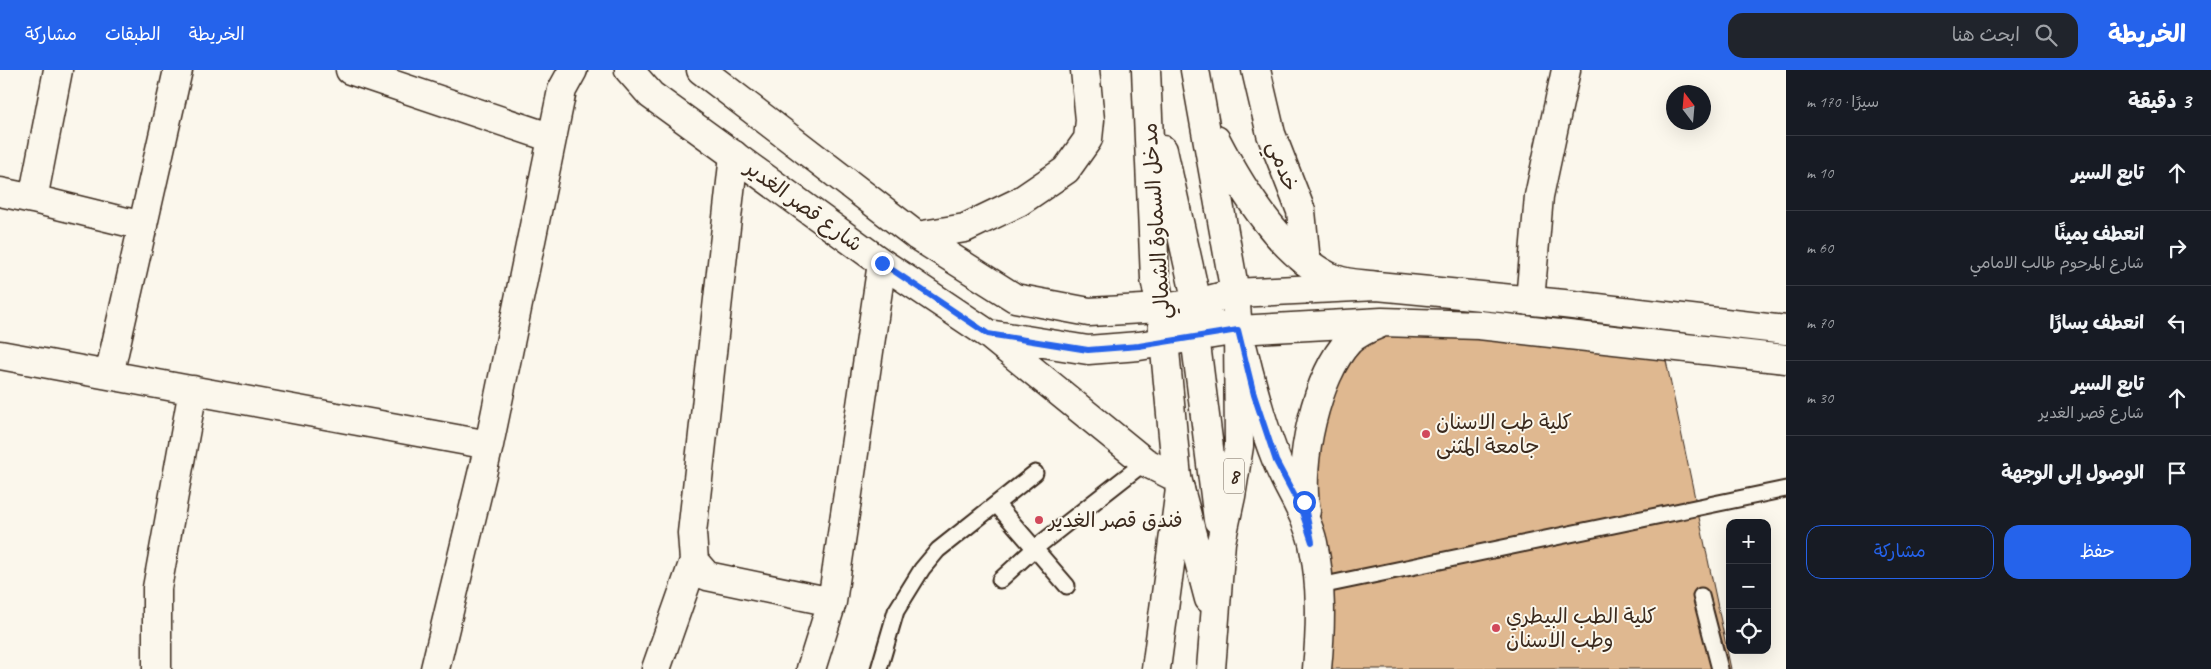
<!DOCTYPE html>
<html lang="ar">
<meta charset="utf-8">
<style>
:root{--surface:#171b24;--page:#20242c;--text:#f1f3f6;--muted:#9ea1a6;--line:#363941;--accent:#2563eb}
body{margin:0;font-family:Caveat,"Playpen Sans Arabic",sans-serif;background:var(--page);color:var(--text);direction:rtl}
.controls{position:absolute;right:15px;bottom:15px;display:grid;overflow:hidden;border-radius:10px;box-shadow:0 5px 20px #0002}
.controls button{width:45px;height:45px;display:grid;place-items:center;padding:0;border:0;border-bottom:1px solid var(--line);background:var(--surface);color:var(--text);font:25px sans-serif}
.compass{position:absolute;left:1666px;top:15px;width:45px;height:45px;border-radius:50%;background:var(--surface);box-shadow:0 5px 20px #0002;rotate:344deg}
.stop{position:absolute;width:15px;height:15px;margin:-11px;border:4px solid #2563eb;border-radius:50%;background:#fff}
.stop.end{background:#2563eb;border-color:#fff;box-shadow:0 1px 5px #0008}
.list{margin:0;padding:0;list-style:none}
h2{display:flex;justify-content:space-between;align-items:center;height:65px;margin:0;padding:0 20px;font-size:21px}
h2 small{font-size:16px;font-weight:400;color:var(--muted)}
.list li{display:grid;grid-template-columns:32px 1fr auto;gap:15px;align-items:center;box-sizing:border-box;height:75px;padding:0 20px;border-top:1px solid var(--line)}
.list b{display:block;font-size:19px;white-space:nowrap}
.list p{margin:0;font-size:16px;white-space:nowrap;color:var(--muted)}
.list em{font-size:16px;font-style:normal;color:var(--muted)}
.actions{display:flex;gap:10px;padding:15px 20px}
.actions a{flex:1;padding:11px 0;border:1px solid var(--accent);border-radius:15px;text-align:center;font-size:18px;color:var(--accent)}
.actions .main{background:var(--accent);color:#fff}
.icon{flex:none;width:28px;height:28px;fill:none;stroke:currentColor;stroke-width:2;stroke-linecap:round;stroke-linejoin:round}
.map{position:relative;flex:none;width:1786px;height:599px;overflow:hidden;direction:ltr}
header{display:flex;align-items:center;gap:30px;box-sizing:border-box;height:70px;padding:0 25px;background:var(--accent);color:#fff}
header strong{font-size:24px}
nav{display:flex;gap:28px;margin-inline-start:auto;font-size:18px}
.search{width:350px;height:45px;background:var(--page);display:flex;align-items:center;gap:12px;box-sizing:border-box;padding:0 18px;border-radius:15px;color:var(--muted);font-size:19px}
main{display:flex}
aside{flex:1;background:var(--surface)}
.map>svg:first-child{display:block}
.building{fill:#dfb890;stroke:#3b2a1e}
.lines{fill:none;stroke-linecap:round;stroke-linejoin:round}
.lane-casing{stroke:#3b2a1e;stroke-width:19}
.street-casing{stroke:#3b2a1e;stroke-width:31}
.secondary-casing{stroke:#3b2a1e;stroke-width:31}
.highway-casing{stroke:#3b2a1e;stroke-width:31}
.lane{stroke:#fbf7ec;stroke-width:15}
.street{stroke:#fbf7ec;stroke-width:28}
.secondary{stroke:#fbf7ec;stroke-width:28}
.highway{stroke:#fbf7ec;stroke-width:28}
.route{stroke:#2563eb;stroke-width:6}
.poi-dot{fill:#d1495b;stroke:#fbf7ec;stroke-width:2}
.labels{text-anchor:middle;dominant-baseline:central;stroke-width:4;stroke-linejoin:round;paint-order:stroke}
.shield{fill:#fbf7ec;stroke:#75685c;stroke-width:1}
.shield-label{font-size:20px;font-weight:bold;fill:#3b2a1e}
.street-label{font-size:21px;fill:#3b2a1e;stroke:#fbf7ec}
.poi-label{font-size:21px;fill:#3b2a1e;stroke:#fbf7ec;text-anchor:start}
</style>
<header>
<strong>الخريطة</strong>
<div class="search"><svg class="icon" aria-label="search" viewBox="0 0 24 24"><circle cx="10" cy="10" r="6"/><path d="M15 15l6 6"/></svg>ابحث هنا</div>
<nav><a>الخريطة</a><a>الطبقات</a><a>مشاركة</a></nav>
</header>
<main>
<aside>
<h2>3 دقيقة<small>سيرًا · 170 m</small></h2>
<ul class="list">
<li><svg class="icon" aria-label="ahead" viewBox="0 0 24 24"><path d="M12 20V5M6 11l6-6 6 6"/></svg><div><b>تابع السير</b></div><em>10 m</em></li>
<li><svg class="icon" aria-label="right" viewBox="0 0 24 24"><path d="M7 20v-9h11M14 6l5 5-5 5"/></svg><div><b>انعطف يمينًا</b><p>شارع المرحوم طالب الامامي</p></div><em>60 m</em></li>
<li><svg class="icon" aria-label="left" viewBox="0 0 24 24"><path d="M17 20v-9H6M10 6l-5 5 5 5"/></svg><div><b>انعطف يسارًا</b></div><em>70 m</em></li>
<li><svg class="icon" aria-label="ahead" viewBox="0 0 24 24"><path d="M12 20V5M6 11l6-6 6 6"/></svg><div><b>تابع السير</b><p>شارع قصر الغدير</p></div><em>30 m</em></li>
<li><svg class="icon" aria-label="arrive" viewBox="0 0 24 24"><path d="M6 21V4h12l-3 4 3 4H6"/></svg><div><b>الوصول إلى الوجهة</b></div></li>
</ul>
<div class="actions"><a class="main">حفظ</a><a>مشاركة</a></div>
</aside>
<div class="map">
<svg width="1786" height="599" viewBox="0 0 1786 599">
<rect width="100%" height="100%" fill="#fbf7ec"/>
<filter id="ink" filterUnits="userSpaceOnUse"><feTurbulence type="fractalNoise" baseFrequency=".02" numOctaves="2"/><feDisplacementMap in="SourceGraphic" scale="10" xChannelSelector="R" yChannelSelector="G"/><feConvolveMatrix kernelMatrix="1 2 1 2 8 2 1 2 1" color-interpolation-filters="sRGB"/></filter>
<g filter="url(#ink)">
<!-- building -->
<path class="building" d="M1372 258 1664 281 1731 599H1323L1307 436 1325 329Z"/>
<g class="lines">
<!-- lane casing -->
<g class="lane-casing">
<path id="lane" d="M997 435 1067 516
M1000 510 1034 479 1145 392
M1320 516 1786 419
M1701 526 1720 599
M879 599 896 541 922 499 938 480 1035 403"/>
</g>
<!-- street casing -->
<g class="street-casing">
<path id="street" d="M58 0 33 129 143 156
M350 0 552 68
M734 85 692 463 694 491 707 506 832 532
M0 122 33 129
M1530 231 1539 126 1566 0
M0 285 489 375
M109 305 178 0
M157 599V518L193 320
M435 599 489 375 562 20 573 0
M656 599 694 491
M811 599 832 532 882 193"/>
</g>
<!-- secondary casing -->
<g class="secondary-casing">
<path id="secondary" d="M629 0 651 25 882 193 988 264 1145 392 1177 408
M701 0 917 166 1015 228 1089 242 1161 238 1197 233 1235 223 1377 216 1564 234 1786 260
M1256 0 1271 64 1301 141 1306 192
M917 166 965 158 1019 132 1066 100 1088 69 1090 50 1085 0
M988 264 1088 280 1139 276 1238 260 1382 252 1479 255 1786 289
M1243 279C1252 316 1262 354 1276 389 1287 418 1306 443 1313 473 1322 516 1321 556 1317 599
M1306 441C1297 394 1316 306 1349 271 1357 263 1369 258 1379 254
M1156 599 1180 419"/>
</g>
<!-- highway casing -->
<g class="highway-casing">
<path id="highway" d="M1146 0 1155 209 1161 238 1177 408 1209 529
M1195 0 1235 223 1238 260 1239 376 1231 426 1221 472 1211 599
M1216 70C1241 118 1282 187 1335 209 1347 214 1364 214 1377 216
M1163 80 1197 233C1206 253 1217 258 1238 260
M1168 239C1184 242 1190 252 1195 266L1218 450"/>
</g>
<!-- lane -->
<use href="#lane" class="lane"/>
<!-- street -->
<use href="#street" class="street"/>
<!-- secondary -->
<use href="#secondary" class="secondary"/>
<!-- highway -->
<use href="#highway" class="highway"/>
</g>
</g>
<g class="lines" filter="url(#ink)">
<!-- route -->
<path class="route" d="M882 193 988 264 1088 280 1139 276 1238 260 1254 325 1276 391 1300 436 1312 472 1304 432"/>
</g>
<!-- markers -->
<g class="poi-dot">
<circle cx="1426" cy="364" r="5"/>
<circle cx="1039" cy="450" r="5"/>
<circle cx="1496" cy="558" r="5"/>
</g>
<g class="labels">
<!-- shield labels -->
<rect class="shield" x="1224" y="388.5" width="20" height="35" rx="4"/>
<g class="shield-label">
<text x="1234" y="406">8</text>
</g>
<!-- street labels -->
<g class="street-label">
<text transform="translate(1283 96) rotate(70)">خدمي</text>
<text transform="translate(804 136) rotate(36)">شارع قصر الغدير</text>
<text transform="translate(1156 151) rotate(-94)">مدخل السماوة الشمالي</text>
</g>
<!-- poi labels -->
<g class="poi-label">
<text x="1436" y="352">كلية طب الاسنان<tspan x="1436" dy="24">جامعة المثنى</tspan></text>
<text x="1049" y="450">فندق قصر الغدير</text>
<text x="1506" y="546">كلية الطب البيطري<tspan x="1506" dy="24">وطب الاسنان</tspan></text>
</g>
</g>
</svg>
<div class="controls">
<button>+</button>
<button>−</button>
<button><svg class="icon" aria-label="locate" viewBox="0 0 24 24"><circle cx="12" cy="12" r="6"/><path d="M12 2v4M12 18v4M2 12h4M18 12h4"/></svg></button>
</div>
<svg class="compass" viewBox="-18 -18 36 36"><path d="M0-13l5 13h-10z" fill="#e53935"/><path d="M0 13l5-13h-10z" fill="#9ea1a6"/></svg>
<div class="stop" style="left:1304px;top:432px"></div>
<div class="stop end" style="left:882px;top:193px"></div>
</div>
</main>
